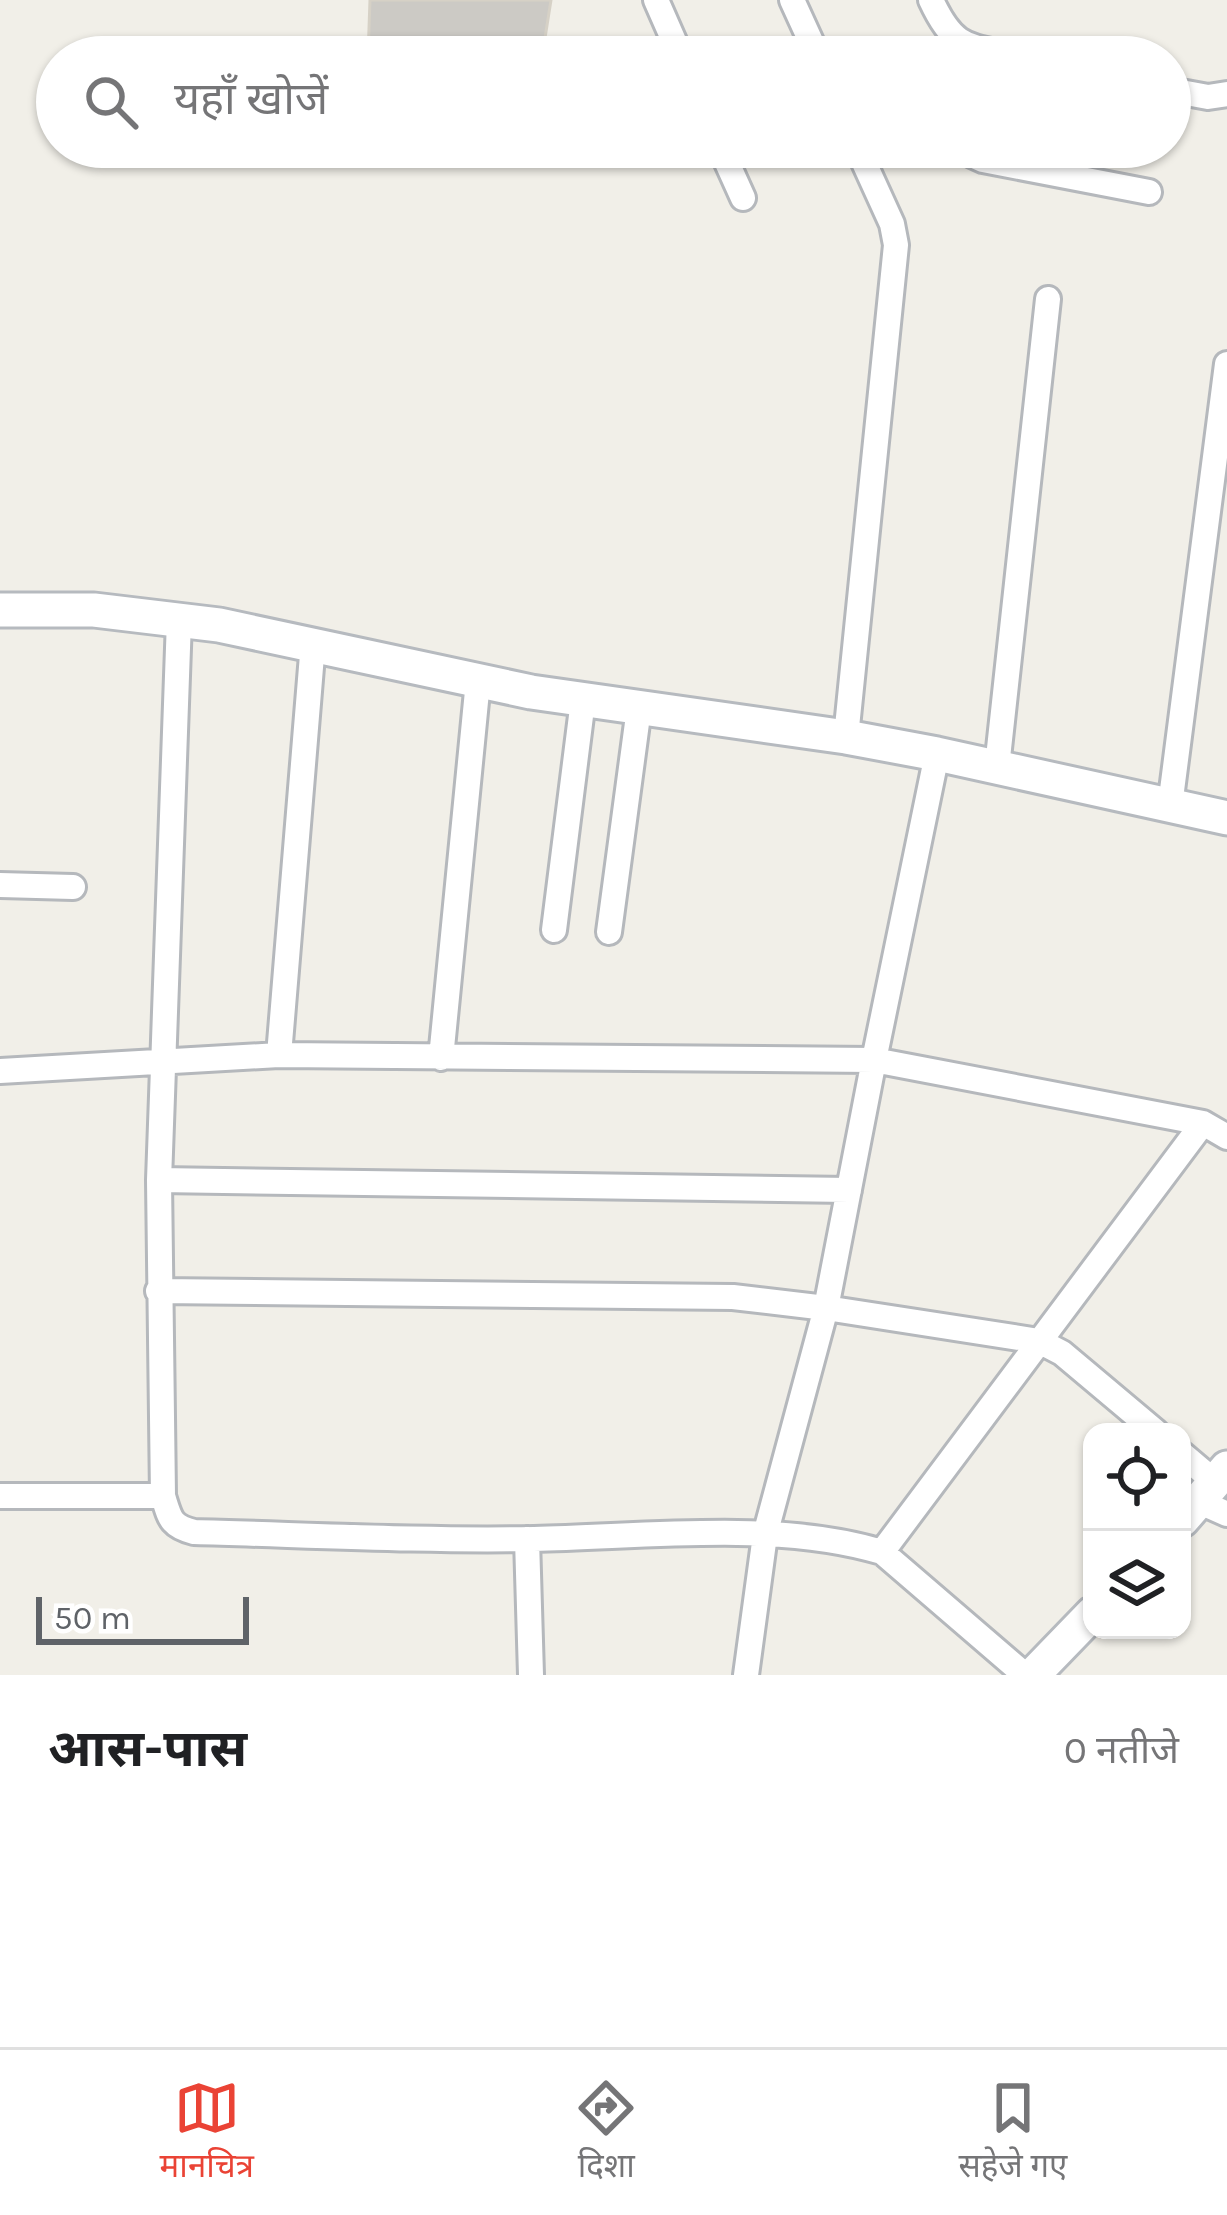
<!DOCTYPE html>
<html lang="hi">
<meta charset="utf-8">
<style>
:root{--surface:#fff;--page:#f6f6f6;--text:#202124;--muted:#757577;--line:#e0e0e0;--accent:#ea4335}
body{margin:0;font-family:Karla,"Noto Sans Devanagari",sans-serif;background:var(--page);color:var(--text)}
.controls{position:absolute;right:36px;bottom:36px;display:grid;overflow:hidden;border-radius:24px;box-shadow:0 3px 9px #0004}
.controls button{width:108px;height:108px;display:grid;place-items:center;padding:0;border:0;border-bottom:3px solid var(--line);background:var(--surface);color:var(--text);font:60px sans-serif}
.scale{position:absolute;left:36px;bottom:30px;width:213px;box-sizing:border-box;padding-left:12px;border:6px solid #5f6368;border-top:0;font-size:33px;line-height:42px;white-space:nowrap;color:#5f6368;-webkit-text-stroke:9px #fff;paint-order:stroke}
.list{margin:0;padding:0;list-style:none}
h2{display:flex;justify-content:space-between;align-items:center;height:156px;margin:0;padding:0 48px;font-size:51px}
h2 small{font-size:39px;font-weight:400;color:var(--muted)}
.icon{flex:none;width:66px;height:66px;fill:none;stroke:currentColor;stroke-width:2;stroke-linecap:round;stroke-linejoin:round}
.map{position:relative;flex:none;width:1227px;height:1675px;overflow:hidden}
.search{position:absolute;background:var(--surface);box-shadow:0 3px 9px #0004;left:36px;right:36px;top:36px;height:132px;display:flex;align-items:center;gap:30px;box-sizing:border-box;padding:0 42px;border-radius:66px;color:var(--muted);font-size:45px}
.sheet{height:372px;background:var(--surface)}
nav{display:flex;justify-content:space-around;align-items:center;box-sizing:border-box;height:168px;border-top:3px solid var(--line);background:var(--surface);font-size:33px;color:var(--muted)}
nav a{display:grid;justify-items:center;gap:6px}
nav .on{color:var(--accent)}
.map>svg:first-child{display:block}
.building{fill:#cccac5;stroke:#d6d1c6;stroke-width:3}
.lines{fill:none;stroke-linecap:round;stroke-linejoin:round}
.street-casing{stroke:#b5b8bc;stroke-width:30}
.secondary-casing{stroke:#b6babf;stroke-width:39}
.street{stroke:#fff;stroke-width:24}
.secondary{stroke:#fff;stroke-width:33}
</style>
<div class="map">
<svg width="1227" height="1675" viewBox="0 0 1227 1675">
<rect width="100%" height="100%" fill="#f1efe8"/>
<!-- building -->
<path class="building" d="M370 0H551L542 57H368Z
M456 147H527L525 159Z"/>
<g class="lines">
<!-- street casing -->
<g class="street-casing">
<path id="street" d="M656 0 681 57
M792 0 818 57
M931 0C955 52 969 45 1021 57
M1170 90 1208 97 1227 94
M720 147 743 198
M966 147 972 155 983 160 1149 192
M179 620 159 1180 163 1496C170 1518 170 1526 194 1532 308 1535 421 1541 534 1539 644 1537 776 1520 882 1552L1025 1675
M846 737 896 245 892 224 857 147
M997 767 1048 299
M1170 806 1227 364
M0 885 73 887
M554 930 583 700
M609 932 639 708
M279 1055 313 643
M441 1058 478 681
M0 1071 279 1055 874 1060 1203 1123 1227 1137
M159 1180 849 1190
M158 1291 733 1297 826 1308 1039 1341 1062 1353 1156 1432
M1182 1454 1215 1482
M0 1496H163
M1200 1502 1227 1514
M527 1539 531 1675
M882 1552 1203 1123
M746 1675 765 1535 826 1308 874 1060 937 754"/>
</g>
<!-- secondary casing -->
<g class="secondary-casing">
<path id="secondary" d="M0 610H94L219 625 531 692 846 737 937 754 1227 818
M1182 1520 1227 1468
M1033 1675 1092 1614"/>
</g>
<!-- street -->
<use href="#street" class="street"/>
<!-- secondary -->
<use href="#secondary" class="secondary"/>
</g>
</svg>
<div class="controls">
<button><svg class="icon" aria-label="locate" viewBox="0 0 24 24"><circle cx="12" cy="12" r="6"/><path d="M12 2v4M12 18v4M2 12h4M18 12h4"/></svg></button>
<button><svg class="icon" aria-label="layers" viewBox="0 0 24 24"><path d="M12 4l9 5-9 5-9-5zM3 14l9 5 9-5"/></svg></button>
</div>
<div class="scale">50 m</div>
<div class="search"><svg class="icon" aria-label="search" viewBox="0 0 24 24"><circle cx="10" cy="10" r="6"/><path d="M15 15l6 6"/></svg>यहाँ खोजें</div>
</div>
<section class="sheet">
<h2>आस-पास<small>0 नतीजे</small></h2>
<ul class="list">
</ul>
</section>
<nav>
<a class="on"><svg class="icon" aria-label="map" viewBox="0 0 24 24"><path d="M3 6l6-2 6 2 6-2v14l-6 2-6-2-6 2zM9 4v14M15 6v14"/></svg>मानचित्र</a>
<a><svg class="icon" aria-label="directions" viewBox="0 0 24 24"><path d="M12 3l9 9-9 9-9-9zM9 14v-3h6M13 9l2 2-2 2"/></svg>दिशा</a>
<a><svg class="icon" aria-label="saved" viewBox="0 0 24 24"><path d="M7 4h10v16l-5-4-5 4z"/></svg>सहेजे गए</a>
</nav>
